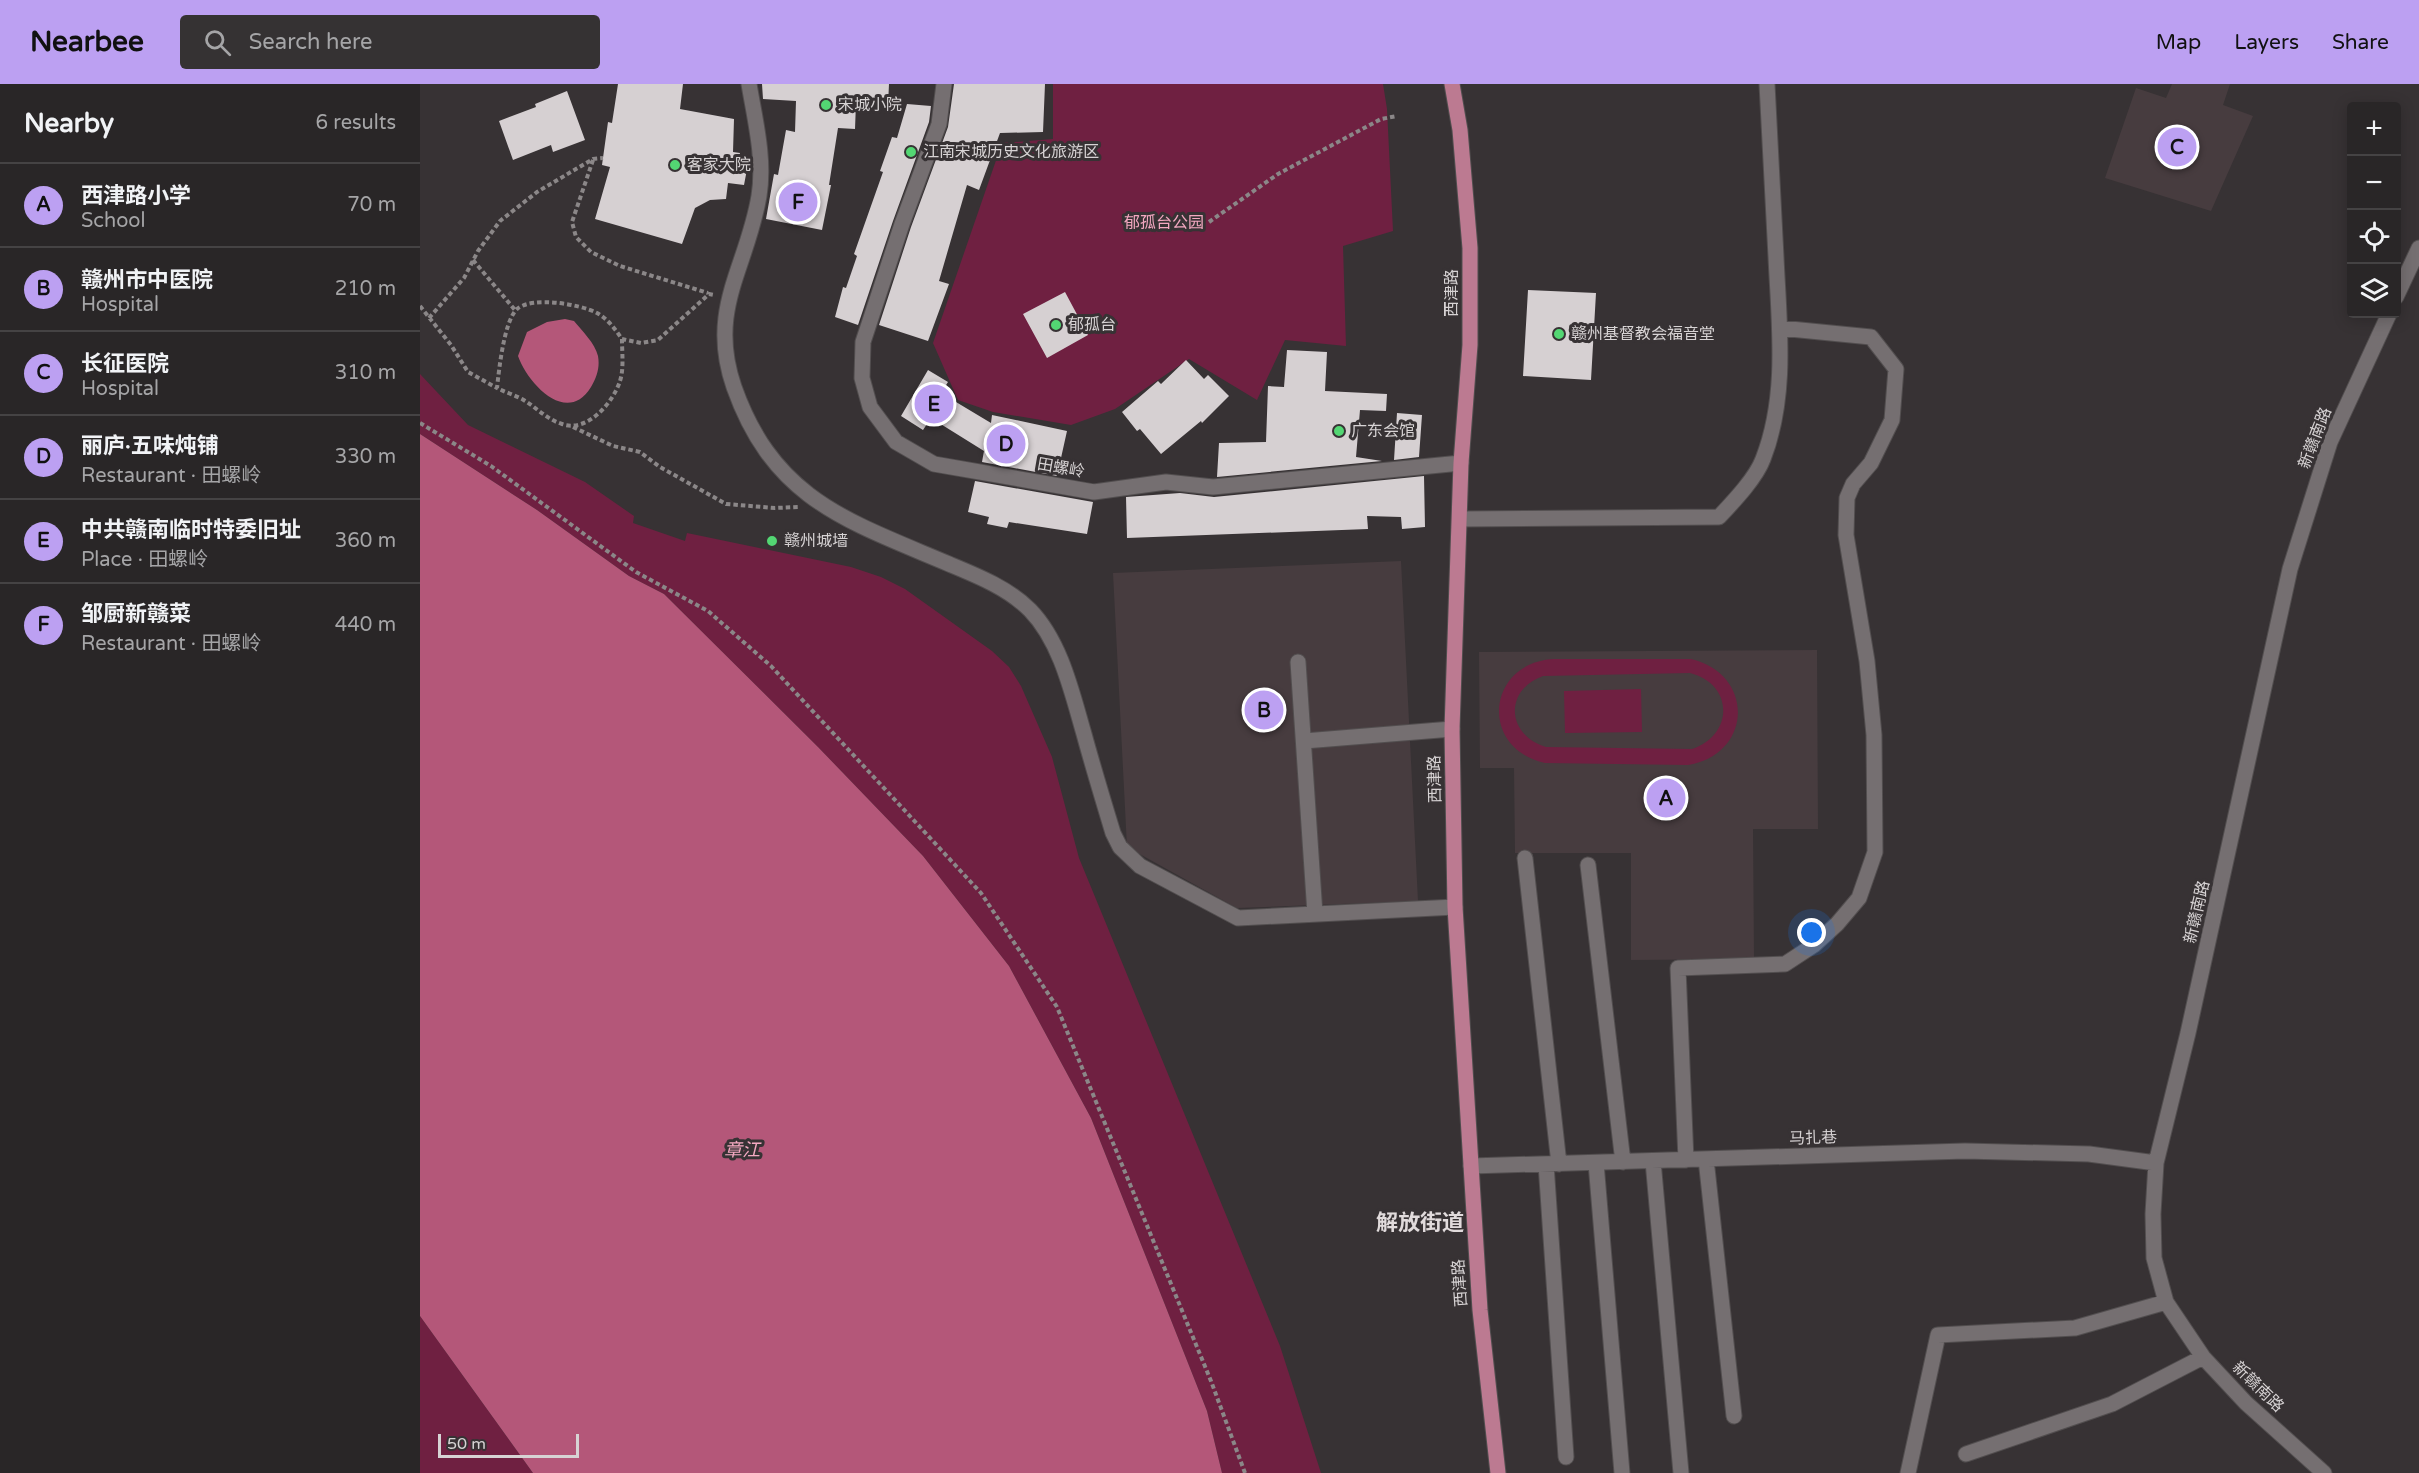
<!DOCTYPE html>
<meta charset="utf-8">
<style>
:root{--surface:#292627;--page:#353233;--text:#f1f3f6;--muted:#a5a5a7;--line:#454344;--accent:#bca0f2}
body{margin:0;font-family:"Varela Round","Noto Sans SC",sans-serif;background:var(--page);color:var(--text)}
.controls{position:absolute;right:18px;top:18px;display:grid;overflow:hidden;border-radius:6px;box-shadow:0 3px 15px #0003}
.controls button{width:54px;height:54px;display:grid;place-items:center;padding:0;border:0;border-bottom:2px solid var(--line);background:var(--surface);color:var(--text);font:30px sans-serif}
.scale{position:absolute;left:18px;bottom:15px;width:141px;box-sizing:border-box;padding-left:6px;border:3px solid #d7d3d4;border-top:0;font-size:16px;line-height:21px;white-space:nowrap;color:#d7d3d4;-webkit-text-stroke:4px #373234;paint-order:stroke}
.you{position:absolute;left:1392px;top:849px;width:21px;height:21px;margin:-15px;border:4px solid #fff;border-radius:50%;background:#1a73e8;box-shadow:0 0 0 9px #1a73e833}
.badge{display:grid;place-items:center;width:39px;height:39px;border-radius:50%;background:var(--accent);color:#111;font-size:20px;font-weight:700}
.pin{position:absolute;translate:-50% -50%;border:3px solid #fff;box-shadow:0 2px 6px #0006}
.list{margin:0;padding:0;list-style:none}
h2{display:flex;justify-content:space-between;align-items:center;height:78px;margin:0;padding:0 24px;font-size:26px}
h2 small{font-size:20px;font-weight:400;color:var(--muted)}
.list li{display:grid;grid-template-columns:39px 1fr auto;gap:18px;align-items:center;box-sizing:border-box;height:84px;padding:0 24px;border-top:2px solid var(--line)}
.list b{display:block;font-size:22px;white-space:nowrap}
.list p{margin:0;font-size:20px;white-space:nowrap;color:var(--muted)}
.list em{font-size:20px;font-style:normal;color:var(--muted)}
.icon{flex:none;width:33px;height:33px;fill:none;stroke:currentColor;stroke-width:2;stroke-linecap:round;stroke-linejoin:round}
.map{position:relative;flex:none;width:1999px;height:1389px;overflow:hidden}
header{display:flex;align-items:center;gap:36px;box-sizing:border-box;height:84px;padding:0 30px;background:var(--accent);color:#111}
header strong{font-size:28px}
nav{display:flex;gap:33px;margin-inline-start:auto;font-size:21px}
.search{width:420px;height:54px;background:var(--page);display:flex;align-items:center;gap:15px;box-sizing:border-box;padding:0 21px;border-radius:6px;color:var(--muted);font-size:22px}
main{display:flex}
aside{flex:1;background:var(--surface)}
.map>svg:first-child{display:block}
.built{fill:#473c3f}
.green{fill:#6f2041;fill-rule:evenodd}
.water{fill:#b45779}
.building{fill:#d6d0d2}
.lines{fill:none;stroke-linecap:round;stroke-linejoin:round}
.minor-casing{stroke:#524e4f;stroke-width:17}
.major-casing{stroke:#524e4f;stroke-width:17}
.path{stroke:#8b8788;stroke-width:4;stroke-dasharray:4.5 3;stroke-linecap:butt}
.minor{stroke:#756f71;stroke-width:15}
.major{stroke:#bc7a91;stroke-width:15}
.poi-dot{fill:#53d673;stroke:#373234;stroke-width:2}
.labels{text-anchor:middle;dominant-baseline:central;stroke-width:6;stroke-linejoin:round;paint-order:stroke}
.poi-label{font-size:16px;fill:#d7d3d4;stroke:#373234;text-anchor:start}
.park-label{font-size:16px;fill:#f4a8c1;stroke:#373234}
.street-label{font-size:16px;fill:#d7d3d4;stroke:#373234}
.water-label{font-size:18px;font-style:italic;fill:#f5a9c2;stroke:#373234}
.district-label{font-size:22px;font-weight:bold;fill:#e1dbdc;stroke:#373234}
</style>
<header>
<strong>Nearbee</strong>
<div class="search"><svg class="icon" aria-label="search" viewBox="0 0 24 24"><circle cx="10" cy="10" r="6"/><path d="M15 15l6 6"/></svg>Search here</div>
<nav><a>Map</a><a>Layers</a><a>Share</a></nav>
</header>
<main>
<aside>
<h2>Nearby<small>6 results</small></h2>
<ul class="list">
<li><span class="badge">A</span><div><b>西津路小学</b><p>School</p></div><em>70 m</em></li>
<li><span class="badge">B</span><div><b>赣州市中医院</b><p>Hospital</p></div><em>210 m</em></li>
<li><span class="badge">C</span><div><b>长征医院</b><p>Hospital</p></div><em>310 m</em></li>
<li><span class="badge">D</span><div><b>丽庐·五味炖铺</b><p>Restaurant · 田螺岭</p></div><em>330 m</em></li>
<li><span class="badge">E</span><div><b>中共赣南临时特委旧址</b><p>Place · 田螺岭</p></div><em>360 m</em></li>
<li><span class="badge">F</span><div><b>邹厨新赣菜</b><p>Restaurant · 田螺岭</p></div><em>440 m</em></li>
</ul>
</aside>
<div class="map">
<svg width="1999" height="1389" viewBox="0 0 1999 1389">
<rect width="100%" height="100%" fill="#373234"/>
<!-- built -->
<path class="built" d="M1752 0H1810L1803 21 1833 32 1791 127 1685 94 1716 4 1746 14Z
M981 477 998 817 817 824 707 763 693 489Z
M1397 566 1398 745H1333L1334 875 1211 876V769H1095L1094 684H1060L1059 568Z"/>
<!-- green -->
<path class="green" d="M633 0H963L967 25 973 147 923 162 926 262 865 256 837 316 769 275 695 325 651 341 573 328 538 316 513 259 582 59 633 55Z
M0 290 48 341 165 398 214 432 213 439 265 457 267 449 431 483 461 493 485 505 572 567 589 583 601 602 632 673 659 774 860 1262 901 1389H802L787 1327 671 1034 589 882 503 772 398 663 244 510 209 492 117 426 0 350Z
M1134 575H1271C1335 590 1333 670 1268 681L1125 679C1058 664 1067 578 1134 575ZM1270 589C1314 600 1314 651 1272 665L1126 663C1086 651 1084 606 1123 592Z
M1221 605 1222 648 1145 649 1144 607Z
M0 1232 113 1389H0Z"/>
<!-- water -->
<path class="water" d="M145 235 154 237C162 247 175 259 178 272 180 283 177 293 171 303 147 342 108 300 98 272L107 248 127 238Z
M0 350 117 426 209 492 244 510 398 663 503 772 589 882 671 1034 787 1327 802 1389H113L0 1232Z"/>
<!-- building -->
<path class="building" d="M198 0H263L260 25 314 35 313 68 320 69 318 79 328 80 324 101 308 99 306 115 290 116 275 124 262 160 175 135 190 83 182 81 188 38 192 39Z
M342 0H469L468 21 436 19 435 45 418 44 409 101H411L402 146 346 135 354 90 358 91 366 46 375 48 376 17 343 15Z
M534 0H625L623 48 580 49 559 106 547 101 519 197 529 200 508 257 459 241 491 143 528 43Z
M147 7 165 56 133 68 131 61 93 76 79 37 116 23 115 20Z
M487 20 511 22 509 38 473 137 438 241 415 233 423 203 426 204 437 172 434 170 463 88 460 87 472 53 477 54Z
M1108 206 1176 209 1171 296 1103 292Z
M645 208 668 251 627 274 603 230Z
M867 266 907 268 905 307 967 310 966 327 940 326 936 373 962 377 797 393 799 359 846 358 848 302 864 303Z
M766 276 784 295 788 291 809 312 782 339 781 337 741 370 720 345 717 347 702 328 738 297 741 300Z
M508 286 528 298 521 309 571 339 572 331 647 347 637 392 562 378 564 367 511 334 503 346 481 332Z
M977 329 1002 331 999 373 974 376Z
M1004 392 1005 443 982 445 981 433 947 432 948 445 707 454 706 413 760 409 794 413Z
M555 397 673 418 667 450 589 438 587 444 567 440 569 433 548 428Z"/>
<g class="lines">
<!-- minor casing -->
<g class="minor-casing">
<path id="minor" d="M329 0C335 36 345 75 339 112 327 184 287 225 314 303 354 416 428 437 529 480 558 492 588 504 610 526 641 558 652 609 664 650 673 683 683 716 693 749L700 763 720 782 818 834 1035 823
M524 0 519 40 482 140 443 258 442 294 450 323 476 358 514 380 674 408 746 398 793 403 1041 379
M1976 213 1999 164
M1040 435 1299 433C1313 418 1336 394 1343 375 1368 311 1359 240 1356 173 1353 115 1350 58 1347 0
M878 578 895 830
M884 657 1032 645
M1105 774 1139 1080
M1168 781 1203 1078
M1286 1075 1314 1332
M1266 1076 1258 884 1365 880 1394 861 1417 840 1439 814 1455 768 1454 651 1447 577 1426 451 1427 414 1433 400 1451 379 1472 336 1476 285 1451 253 1360 244
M1233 1077 1261 1389
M1176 1079 1202 1389
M1126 1080 1146 1373
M1051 1082 1545 1067 1669 1070 1736 1079
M1546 1370 1692 1320 1783 1273
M1488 1389 1518 1251 1655 1244 1746 1218
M1904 1389 1826 1319 1783 1273 1746 1218 1734 1174 1733 1130 1736 1079 1768 949 1870 485 1910 358 1969 230"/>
</g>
<!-- major casing -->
<g class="major-casing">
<path id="major" d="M1032 0 1040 46 1050 164V261L1041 379 1032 645 1035 823 1060 1226 1078 1389"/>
</g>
<!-- path -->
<path class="path" d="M173 76 152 138 156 153 171 168 200 182 288 209
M789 138 858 90 961 35 977 32
M53 176 95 226
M0 222 31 261 48 288 77 304
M9 234 44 194 58 167 80 137 117 108 173 75 183 74
M202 255C202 269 204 285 200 297 193 319 167 349 142 340 126 335 116 323 102 315 94 311 85 308 77 304 79 286 84 237 97 225 112 212 160 220 177 229 188 235 195 245 202 255L221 259 238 256 289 210 294 211
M0 339 71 382 216 488 288 527 351 582 561 809 637 923 791 1297 825 1389
M153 343 193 362 220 368 240 383 306 420 355 424 379 423"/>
<!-- minor -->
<use href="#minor" class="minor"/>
<!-- major -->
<use href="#major" class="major"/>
</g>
<!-- markers -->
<g class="poi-dot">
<circle cx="406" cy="21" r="6"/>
<circle cx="491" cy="68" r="6"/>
<circle cx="255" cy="81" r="6"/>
<circle cx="636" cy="241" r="6"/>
<circle cx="1139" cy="250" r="6"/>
<circle cx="919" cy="347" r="6"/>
<circle cx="352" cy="457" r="6"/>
</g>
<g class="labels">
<!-- poi labels -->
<g class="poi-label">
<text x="418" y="21">宋城小院</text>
<text x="503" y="68">江南宋城历史文化旅游区</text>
<text x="267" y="81">客家大院</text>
<text x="648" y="241">郁孤台</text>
<text x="1151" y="250">赣州基督教会福音堂</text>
<text x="931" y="347">广东会馆</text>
<text x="364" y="457">赣州城墙</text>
</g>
<!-- park labels -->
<g class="park-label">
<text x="744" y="139">郁孤台公园</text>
</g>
<!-- street labels -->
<g class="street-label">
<text transform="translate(1032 209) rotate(-90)">西津路</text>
<text transform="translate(1895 354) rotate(-69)">新赣南路</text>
<text transform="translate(641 384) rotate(10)">田螺岭</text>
<text transform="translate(1015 695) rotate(-91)">西津路</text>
<text transform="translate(1777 828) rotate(-77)">新赣南路</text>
<text transform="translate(1393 1054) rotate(-2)">马扎巷</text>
<text transform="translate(1040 1199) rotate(-94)">西津路</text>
<text transform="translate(1838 1303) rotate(44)">新赣南路</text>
</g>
<!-- water labels -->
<g class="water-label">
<text x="322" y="1066">章江</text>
</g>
<!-- district labels -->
<g class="district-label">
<text x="1000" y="1139">解放街道</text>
</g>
</g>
</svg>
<div class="controls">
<button>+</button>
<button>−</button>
<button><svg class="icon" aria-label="locate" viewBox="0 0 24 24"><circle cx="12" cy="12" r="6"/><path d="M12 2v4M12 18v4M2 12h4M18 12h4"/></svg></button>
<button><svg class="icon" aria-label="layers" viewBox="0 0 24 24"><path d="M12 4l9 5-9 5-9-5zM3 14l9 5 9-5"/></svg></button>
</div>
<div class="scale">50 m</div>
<div class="you"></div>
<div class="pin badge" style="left:1246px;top:714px">A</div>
<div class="pin badge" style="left:844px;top:626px">B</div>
<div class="pin badge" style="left:1757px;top:63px">C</div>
<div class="pin badge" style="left:586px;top:360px">D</div>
<div class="pin badge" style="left:514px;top:320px">E</div>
<div class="pin badge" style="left:378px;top:118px">F</div>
</div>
</main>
